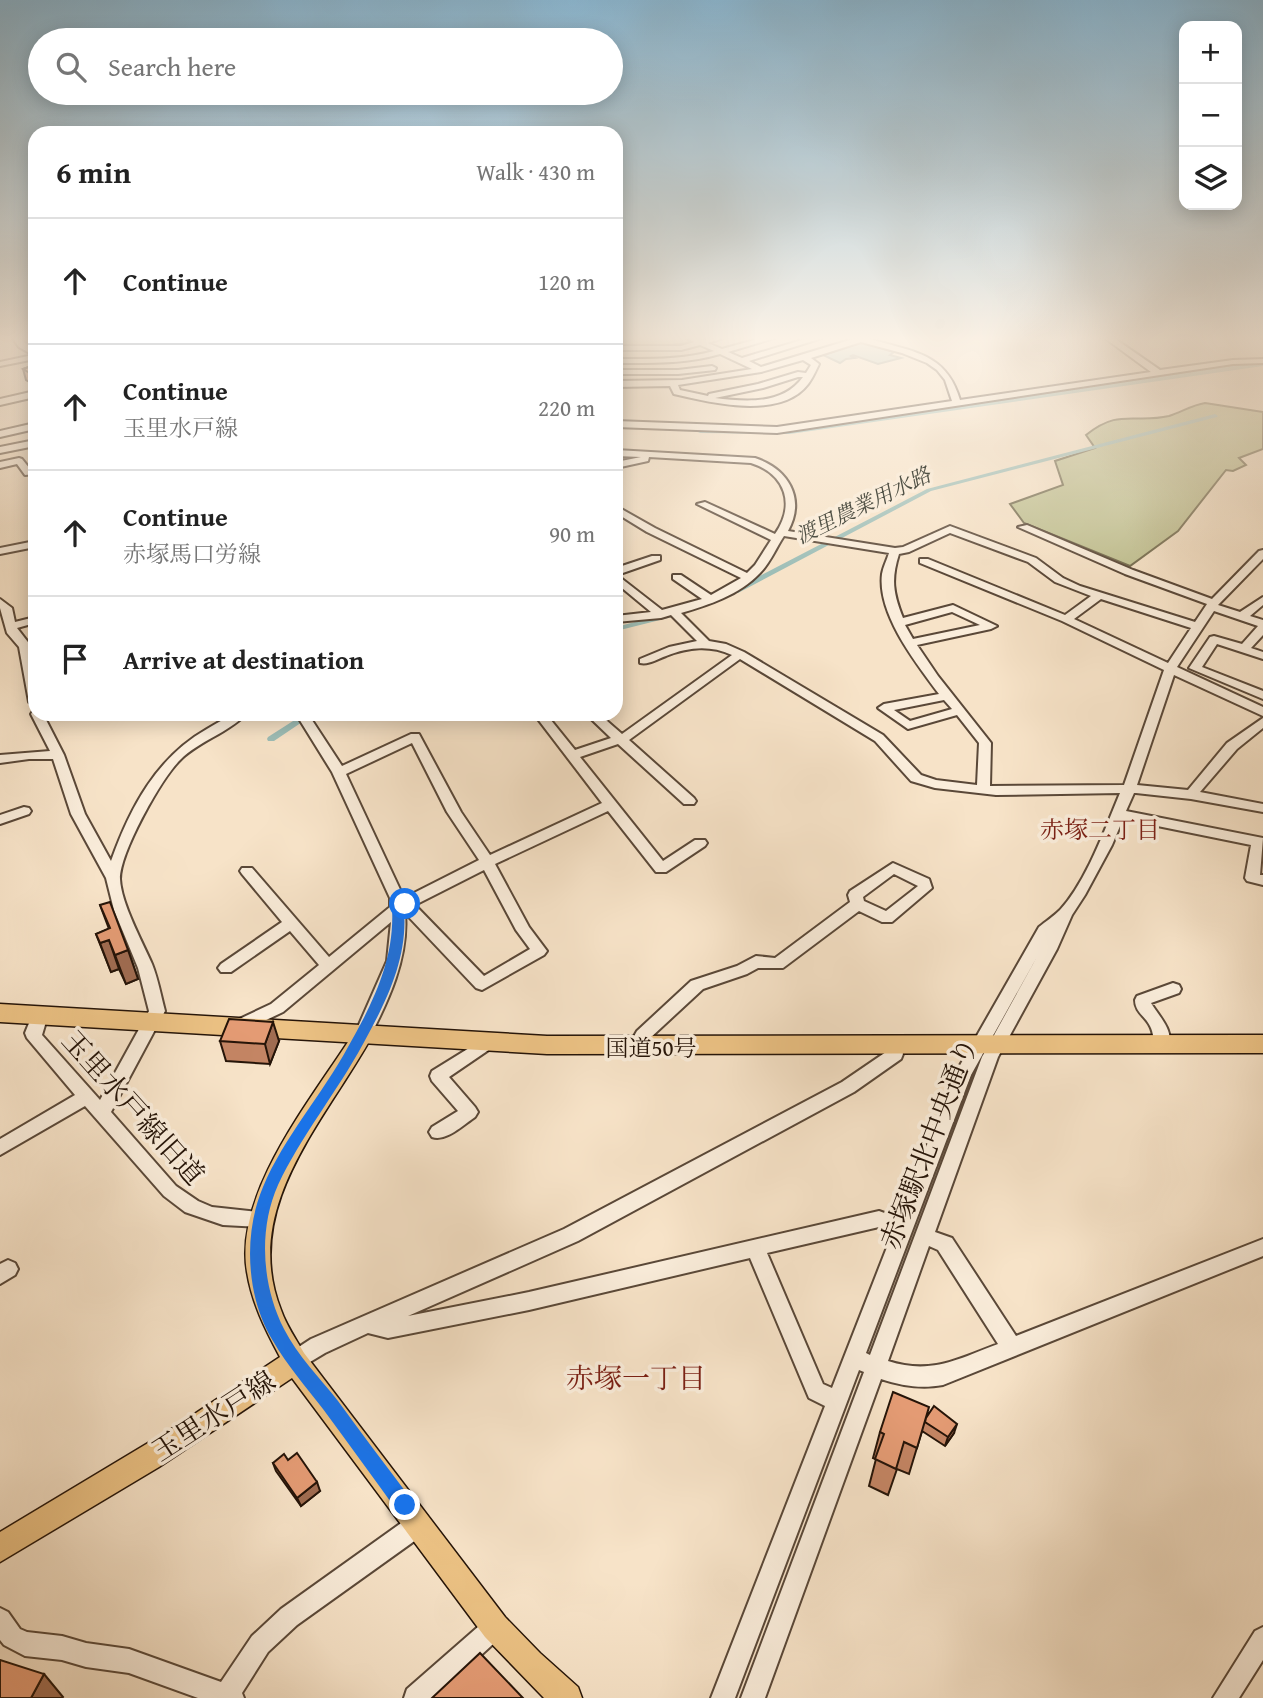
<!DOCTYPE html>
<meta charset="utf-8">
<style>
:root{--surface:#fff;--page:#f2f2f2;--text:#222;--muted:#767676;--line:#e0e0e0}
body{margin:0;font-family:"Gentium Book Plus","Noto Serif JP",serif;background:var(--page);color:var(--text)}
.controls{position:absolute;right:21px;top:21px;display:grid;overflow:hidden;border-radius:14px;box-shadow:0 4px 18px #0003}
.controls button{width:63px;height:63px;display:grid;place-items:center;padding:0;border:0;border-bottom:2px solid var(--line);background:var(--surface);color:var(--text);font:35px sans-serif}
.stop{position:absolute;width:21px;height:21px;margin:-16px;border:5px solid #1a73e8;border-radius:50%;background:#fff}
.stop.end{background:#1a73e8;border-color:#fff;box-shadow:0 2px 7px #0008}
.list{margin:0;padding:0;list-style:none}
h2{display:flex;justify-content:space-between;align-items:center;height:91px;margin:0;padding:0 28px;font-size:30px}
h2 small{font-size:23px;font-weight:400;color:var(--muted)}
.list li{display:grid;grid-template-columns:46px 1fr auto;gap:21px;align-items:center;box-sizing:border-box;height:126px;padding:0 28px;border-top:2px solid var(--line)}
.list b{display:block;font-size:26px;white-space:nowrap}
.list p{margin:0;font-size:23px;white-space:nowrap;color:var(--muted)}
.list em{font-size:23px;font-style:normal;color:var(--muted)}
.icon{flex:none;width:38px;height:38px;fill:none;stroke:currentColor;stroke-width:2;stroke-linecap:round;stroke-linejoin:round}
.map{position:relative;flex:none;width:1263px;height:1698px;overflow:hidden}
.search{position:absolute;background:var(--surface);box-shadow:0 4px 18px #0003;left:28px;top:28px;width:595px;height:77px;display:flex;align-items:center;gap:18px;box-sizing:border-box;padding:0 24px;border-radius:38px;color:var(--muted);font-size:26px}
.panel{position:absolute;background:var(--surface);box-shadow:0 4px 18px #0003;left:28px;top:126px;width:595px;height:595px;border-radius:21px}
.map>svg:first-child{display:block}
.green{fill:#c2c293;stroke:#746b4e;stroke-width:2}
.water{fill:#9dbeb7;stroke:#6d7a71;stroke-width:2}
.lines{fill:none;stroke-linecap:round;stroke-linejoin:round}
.canal{fill:#9dbeb7;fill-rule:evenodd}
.river{fill:#9dbeb7;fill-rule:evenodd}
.minor-casing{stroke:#5a4838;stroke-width:4}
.major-casing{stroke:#251408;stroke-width:3}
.highway-casing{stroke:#251408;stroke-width:3}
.minor{fill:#faeddb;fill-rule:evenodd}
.major{fill:#ecc284;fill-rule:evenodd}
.highway{fill:#ecc284;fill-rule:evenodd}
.wall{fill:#c48564;stroke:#251408;stroke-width:2}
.shaded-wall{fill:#a06c51;stroke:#251408;stroke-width:2}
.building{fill:#e49b74;stroke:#251408;stroke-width:2}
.route{fill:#1a73e8}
.labels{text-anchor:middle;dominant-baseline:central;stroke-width:7;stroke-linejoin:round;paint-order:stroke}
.far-water-label{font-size:21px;font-style:italic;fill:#4f5045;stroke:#faeddb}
.street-label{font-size:23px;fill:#251408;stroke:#faeddb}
.neighbourhood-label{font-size:24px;fill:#7a1f14;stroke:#faeddb}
.near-street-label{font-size:28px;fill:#251408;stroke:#faeddb}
.near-neighbourhood-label{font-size:28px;fill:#7a1f14;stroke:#faeddb}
</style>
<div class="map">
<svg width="1263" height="1698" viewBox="0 0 1263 1698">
<rect width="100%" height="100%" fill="#f7e3c8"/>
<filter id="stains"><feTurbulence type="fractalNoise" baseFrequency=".00286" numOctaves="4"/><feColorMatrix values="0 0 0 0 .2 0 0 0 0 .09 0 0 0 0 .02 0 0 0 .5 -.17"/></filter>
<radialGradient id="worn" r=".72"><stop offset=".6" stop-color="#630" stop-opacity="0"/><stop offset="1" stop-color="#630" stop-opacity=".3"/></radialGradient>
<!-- green -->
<path class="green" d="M616 336H683L696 342 654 347 616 346Z
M1205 403 1263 412V449L1239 458 1246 465 1233 471 1226 470 1178 531 1130 566 1024 523 1010 504 1063 485 1055 461 1095 448 1086 435C1119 408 1134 424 1169 416 1182 412 1192 405 1205 403Z"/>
<!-- water -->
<path class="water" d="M862 342 894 352 890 355 901 358 878 364 853 355 851 356 855 358 846 359 840 363 823 355Z"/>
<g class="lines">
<!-- canal -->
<path class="canal" d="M1215 414 1218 416 1217 417 931 491 738 593H735L731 591 927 489Z
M669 613H672V617L616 631V627Z
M304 714H314L274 741H268L267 739 268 737Z"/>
<!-- river -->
<path class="river" d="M1263 360V366L790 434 700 433 694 430 700 427 790 428Z"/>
<!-- minor casing -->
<g class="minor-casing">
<path id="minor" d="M11 336H19L25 343 35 350V359L0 366V362L33 355 19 347Z
M683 336C690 336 696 339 702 340 709 340 720 336 729 336L708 343 722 349 768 336H781L728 352 742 358 815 336 822 338 749 361 761 367 853 339 852 336C863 336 873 340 884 343 922 353 948 359 960 400L1151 372 1102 336H1111L1160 370 1233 360 1263 359V363L1233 364 777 433 616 427V421L777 427 952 401 945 380 937 370 927 363 902 353 861 342 811 358 819 364C817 368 814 375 812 378 788 422 712 403 674 394L670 386 616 387V381L682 380 752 369 720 354C686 364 652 363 616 363V359C649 359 682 360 714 351L700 345 681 350H616V346H681L694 342ZM803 360 811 365 806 373 798 372 758 384 709 394 708 396 680 390 678 385 761 372ZM798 377H803C783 405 746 402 715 398L763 388Z
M712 366 716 368 715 370 678 374H616V370H678Z
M35 391V397L0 405V399Z
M35 423V429L0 437V431Z
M35 440V446L0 453V447Z
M616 450 755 458C788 469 806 498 788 531L895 548 903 547 950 526 1036 558 1063 578 1080 586 1195 622 1207 604 1125 574 1018 527 1027 525 1133 570 1212 599 1259 551 1263 550V559L1218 605 1240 612 1263 597V605L1250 616 1263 620V635L1251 648 1263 652V659L1217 644 1202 667 1263 691V699L1189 668 1210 637 1214 636 1242 644 1258 626 1214 611 1177 667 1263 707V716L1174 675 1137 785 1188 790 1227 743 1263 718V728L1237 749 1200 792 1263 804V812L1191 799 1136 793H1134L1126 811 1263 838 1260 875H1263V885L1247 881 1245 878 1251 845 1123 819 1112 845 1085 895 1072 915 1057 949 998 1057 935 1232 952 1238 1016 1336 1263 1239V1256L943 1385C921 1389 902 1386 881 1379L765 1698H741L864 1372 859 1370 735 1698H711L825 1406 809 1398 750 1258 529 1310 388 1338 368 1333 325 1353 295 1371 288 1368 285 1361 288 1354 311 1339 564 1229 842 1082 886 1052 885 1045 887 1041 893 1039 899 1041 903 1054 901 1059 854 1092 578 1241 408 1316 529 1292 879 1211 898 1218 955 1074 1039 927C1045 922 1054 916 1060 910 1086 882 1105 829 1120 793L996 795 935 788 911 781 875 741 740 659 629 740 694 798 696 801 694 804H684L618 744 580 757 663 861 695 840H705L707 843 705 846 666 872H656L608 811 495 864 529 927 547 951 544 955 482 990 476 988 405 913C409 958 388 1002 368 1040L362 1042 356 1040 354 1036 387 961 391 922 283 1012 243 1031 237 1033 231 1031 229 1027 231 1023 271 1004 319 965 290 931 231 972H221L218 968 221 964 282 922 242 874 240 871 242 868H252L329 957 390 907V898L332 772 296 714H308L342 766 411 734H419L461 812 490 855 602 803 534 714H546L575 750 611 738 586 714H599L622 734 732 655C710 645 689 647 666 656 657 659 649 665 640 663V659L669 647 697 641 671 615 661 618 616 622V616L651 612 616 583V568L652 556H660V560L617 575 662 610 702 599 673 579V575H681L711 595 741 578 647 532 616 513V506L655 528 747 573 755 565 771 540 697 504 705 502 775 534C796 504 785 474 751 463L649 457 648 461 616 468V462L641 457 616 456ZM950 533 1028 562 1055 582 1091 596 1065 615 928 559H920V563L1062 621 1164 670 1124 785 990 786 991 743 938 676 917 645 991 629 997 626 953 605 903 618C893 593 891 579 899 554L909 552ZM784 536 889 553C887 560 883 567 882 574 877 614 916 663 939 694L884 704 878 708 908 729 957 715 979 743 977 785 936 780 921 775 883 735 744 652 726 644 709 641 681 613C709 605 739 595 760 573 770 563 776 548 784 536ZM1101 599 1191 628 1168 663 1074 619ZM952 612 980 625 913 639 905 625ZM944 700 952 709 910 721 894 710ZM412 743 447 812 479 860 404 898 346 774ZM484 870 516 930 530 949 484 976 415 905ZM1038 955 982 1057 870 1355 866 1353 971 1075ZM879 1227 893 1232 832 1388 823 1384 767 1253ZM929 1246 938 1250 998 1344C958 1359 931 1375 888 1361Z
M19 458 22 459 30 469 35 468V474L25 475 17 464 0 468V462Z
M35 541V547L0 554V548Z
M0 599 12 608 15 622 35 617V623L17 628 31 646 35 669V706L29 702 19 647 7 633 0 608Z
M33 711H35V714H43L64 755 85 814 111 861C130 808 156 758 207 729 221 721 230 714 246 714 228 733 199 741 180 760 161 779 120 852 120 879 121 903 142 941 152 964 158 979 161 996 165 1011L111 1112 176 1186 198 1201 212 1207 267 1213 269 1219 267 1225 260 1227 223 1225 185 1212 164 1196 85 1106 0 1155V1139L75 1095 27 1038 25 1033 34 1011 40 1009 46 1011 48 1015 42 1035 100 1100 149 1011 138 968 114 910 106 878 71 814 53 759H29L0 763V755L50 751 31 714Z
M24 807 29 808 31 811 29 814 0 824V815Z
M893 863 929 879 932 888 892 922H882L859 911 783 968H758L747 974 703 989 649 1039 642 1051 636 1053 630 1051 628 1047 637 1031 691 981 737 966 756 956 775 958 850 902 848 895 850 891ZM894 874 918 886 886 911 864 901 863 897Z
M1173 983 1179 985 1181 989 1179 993 1151 1003C1160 1018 1175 1031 1168 1049L1162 1051 1156 1049C1153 1042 1154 1033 1150 1026 1145 1016 1135 1012 1135 1000L1137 996Z
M487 1037 493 1039 495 1043 493 1047 449 1077 475 1107 478 1112 475 1117C463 1125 446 1142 432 1137L429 1132 432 1127 458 1111 432 1081 430 1076 432 1071Z
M8 1260 15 1263 18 1269 15 1275 0 1284V1264Z
M419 1513 427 1516 430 1524 427 1532 297 1625 268 1652 242 1693 244 1698H198L129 1673 86 1667 62 1660 25 1656 4 1645 0 1640V1608L8 1612 20 1629 27 1632 62 1636 86 1643 129 1649 221 1682 252 1636 281 1609 411 1516Z
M495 1615 503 1619 507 1627 503 1635 434 1698H404L407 1689 487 1619Z
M1263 1627V1660L1239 1698H1213L1255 1631Z"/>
</g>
<!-- major casing -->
<g class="major-casing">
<path id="major" d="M362 1028 369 1031 372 1036C326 1120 240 1207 281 1310 286 1325 296 1339 304 1353L505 1617 540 1653 578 1687 582 1698H544L485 1637 292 1378 159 1467 0 1562V1532L178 1425 280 1357C265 1329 252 1303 247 1272 233 1192 315 1095 355 1031Z"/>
</g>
<!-- highway casing -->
<g class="highway-casing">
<path id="highway" d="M0 1004 547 1036 1263 1035V1053L547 1054 0 1022Z"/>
</g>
<!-- minor -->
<use href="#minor" class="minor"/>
<!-- major -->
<use href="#major" class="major"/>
<!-- highway -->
<use href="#highway" class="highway"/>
</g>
<!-- wall -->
<path class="wall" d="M35 365V385L26 380 23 369Z
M100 905 128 950 138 979 126 984 119 969 111 972 96 934 109 929Z
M220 1041H279L270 1064 226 1061Z
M926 1418 954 1433 945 1446 922 1431 909 1474 897 1469 888 1495 869 1486 876 1459 873 1458 880 1432Z
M288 1460 320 1491 301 1506 276 1471 273 1463Z"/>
<!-- shaded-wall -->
<path class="shaded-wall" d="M109 940 119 969 111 972 100 943Z
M128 950 138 979 126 984 115 955Z
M273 1022 279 1041 270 1064 265 1044Z
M957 1424 954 1433 945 1446 948 1437Z
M317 1482 320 1491 301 1506 297 1498Z
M44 1674 63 1697 62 1698H31Z"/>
<!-- building -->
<path class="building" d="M35 365V376L23 369Z
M110 902 128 950 115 955 109 940 100 943 96 934 110 928 100 905Z
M229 1019 273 1022 265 1044 220 1041Z
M893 1392 929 1407 917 1448 904 1442 896 1469 875 1459 884 1434 880 1432Z
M934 1406 957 1424 948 1437 925 1422 926 1418Z
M297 1453 317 1482 297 1498 273 1463 284 1454 288 1460Z
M480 1653 523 1698H432Z
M0 1660 44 1674 31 1698H0Z"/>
<!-- sky -->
<linearGradient id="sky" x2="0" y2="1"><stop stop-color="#8ab8d4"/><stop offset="0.59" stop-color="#fbf2e6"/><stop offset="1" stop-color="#fbf2e6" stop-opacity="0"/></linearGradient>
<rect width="1263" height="574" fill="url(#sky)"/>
<!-- route -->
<path class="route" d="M405 900 411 904 404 910C408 959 386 1002 363 1044 337 1092 301 1136 278 1185 258 1230 262 1286 284 1329 297 1355 320 1378 338 1401 362 1434 387 1467 411 1499L414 1505 411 1512 405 1514 398 1512C373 1477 348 1443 323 1409 306 1387 287 1365 273 1341 246 1297 243 1234 263 1187 284 1137 322 1095 348 1047 373 1003 395 959 392 908Z"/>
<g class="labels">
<!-- far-water labels -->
<g class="far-water-label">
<text transform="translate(863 505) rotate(-26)">渡里農業用水路</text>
</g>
<!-- street labels -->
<g class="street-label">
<text x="651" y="1047">国道50号</text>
</g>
<!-- neighbourhood labels -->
<g class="neighbourhood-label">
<text x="1100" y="829">赤塚二丁目</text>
</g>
<!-- near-street labels -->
<g class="near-street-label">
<text transform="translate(134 1107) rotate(48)">玉里水戸線旧道</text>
<text transform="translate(928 1143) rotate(-69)">赤塚駅北中央通り</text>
<text transform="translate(213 1415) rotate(-33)">玉里水戸線</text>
</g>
<!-- near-neighbourhood labels -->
<g class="near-neighbourhood-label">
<text x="636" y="1377">赤塚一丁目</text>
</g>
</g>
<rect width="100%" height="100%" filter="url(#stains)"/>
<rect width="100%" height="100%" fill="url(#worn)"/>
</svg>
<div class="controls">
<button>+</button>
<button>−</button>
<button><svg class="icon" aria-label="layers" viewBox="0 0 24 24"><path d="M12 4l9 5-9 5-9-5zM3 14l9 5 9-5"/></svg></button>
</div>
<div class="stop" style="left:405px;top:904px"></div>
<div class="stop end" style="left:405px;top:1505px"></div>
<div class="search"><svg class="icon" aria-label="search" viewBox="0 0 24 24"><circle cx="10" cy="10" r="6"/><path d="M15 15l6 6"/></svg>Search here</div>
<section class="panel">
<h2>6 min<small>Walk · 430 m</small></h2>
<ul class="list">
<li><svg class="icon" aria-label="ahead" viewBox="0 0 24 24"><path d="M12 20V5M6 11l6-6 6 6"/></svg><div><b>Continue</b></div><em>120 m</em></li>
<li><svg class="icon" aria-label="ahead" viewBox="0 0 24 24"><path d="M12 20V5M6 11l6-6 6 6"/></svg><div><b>Continue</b><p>玉里水戸線</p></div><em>220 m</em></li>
<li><svg class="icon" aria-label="ahead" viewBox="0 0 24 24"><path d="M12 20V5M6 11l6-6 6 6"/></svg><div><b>Continue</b><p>赤塚馬口労線</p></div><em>90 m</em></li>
<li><svg class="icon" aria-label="arrive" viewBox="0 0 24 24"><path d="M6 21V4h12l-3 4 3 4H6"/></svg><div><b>Arrive at destination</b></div></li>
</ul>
</section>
</div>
